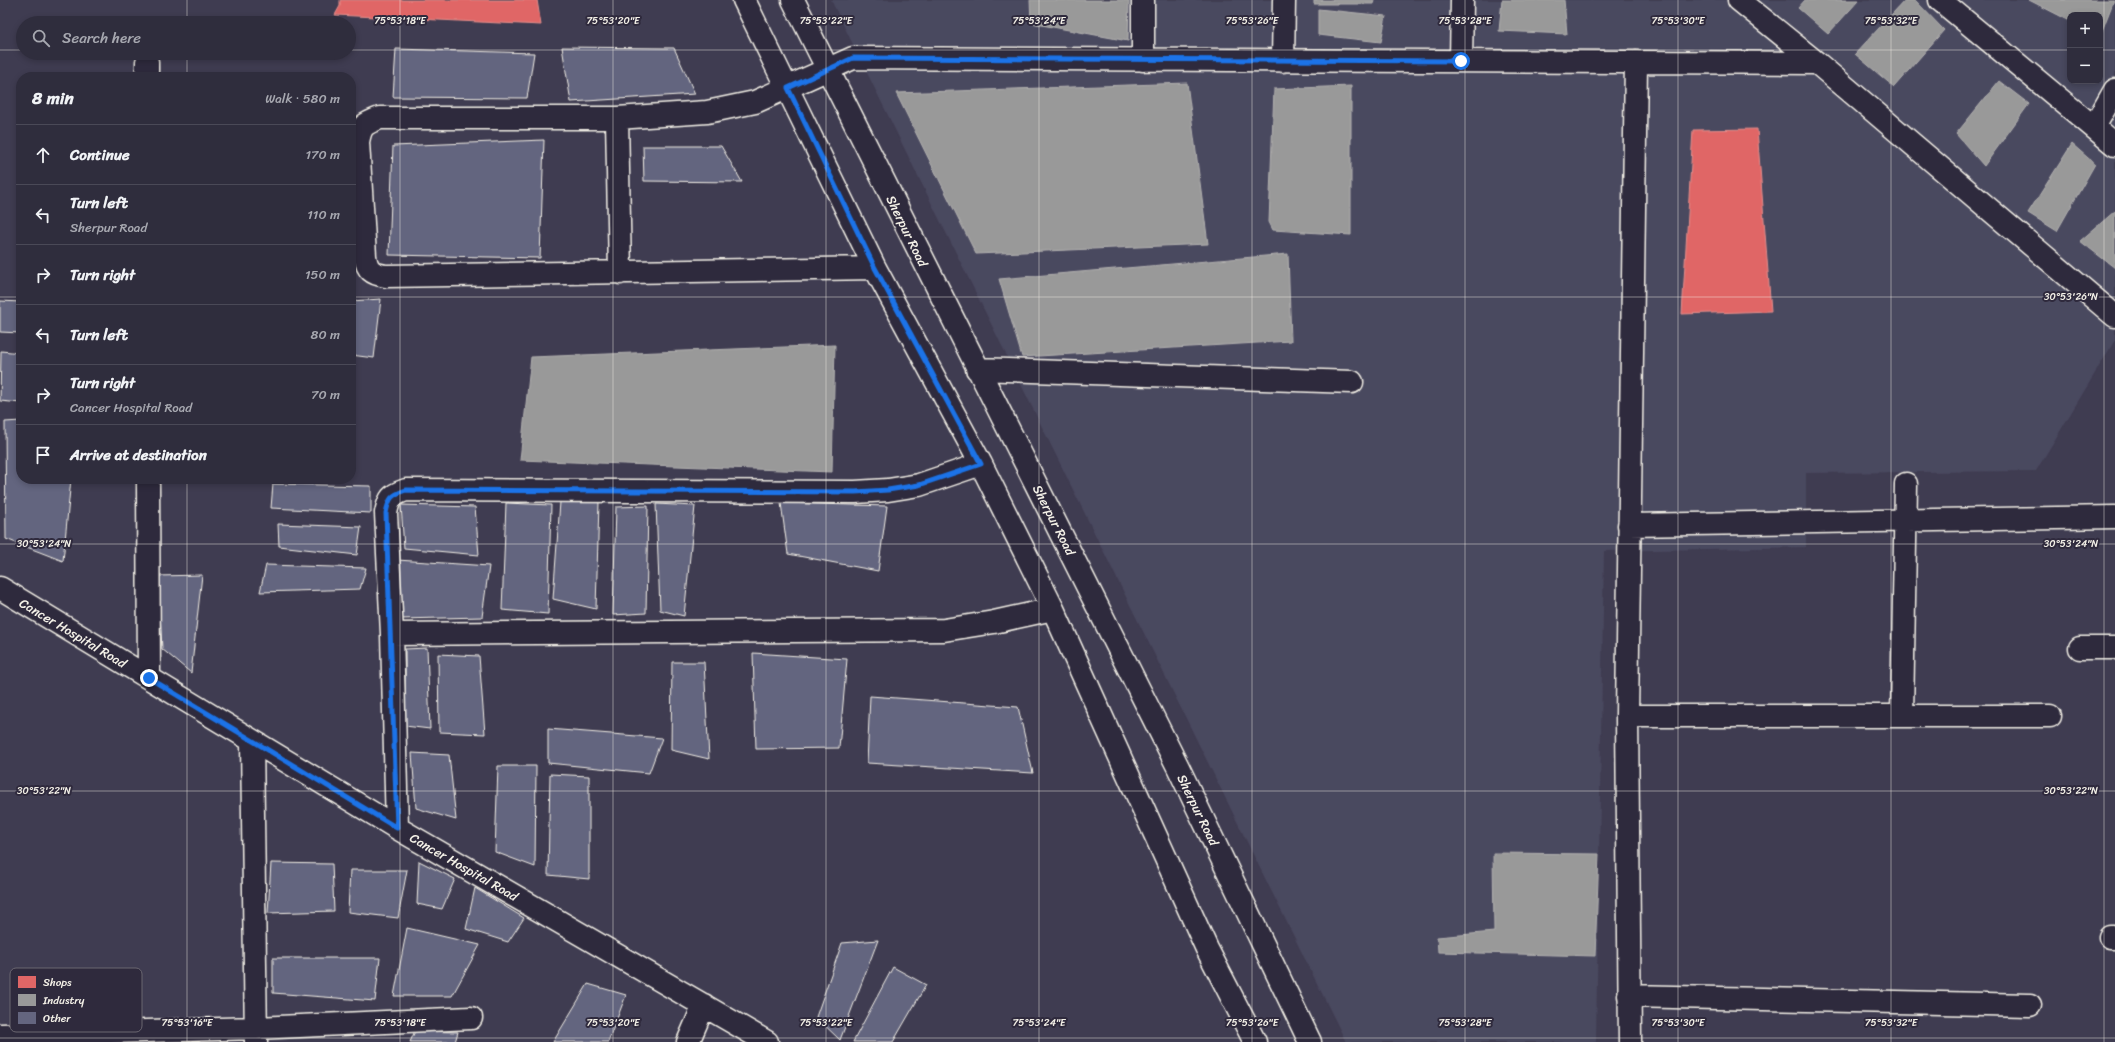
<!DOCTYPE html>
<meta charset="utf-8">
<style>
:root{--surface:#2f2d3d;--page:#3b3948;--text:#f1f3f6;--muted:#a7a8b0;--line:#4a4957}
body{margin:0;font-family:Sriracha,sans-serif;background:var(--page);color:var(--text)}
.controls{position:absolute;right:12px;top:12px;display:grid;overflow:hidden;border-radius:8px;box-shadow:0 2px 6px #0003}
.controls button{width:36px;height:36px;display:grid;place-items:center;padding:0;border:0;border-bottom:1px solid var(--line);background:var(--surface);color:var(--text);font:20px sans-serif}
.stop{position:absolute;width:12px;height:12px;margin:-9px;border:3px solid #1a73e8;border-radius:50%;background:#fff}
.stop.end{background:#1a73e8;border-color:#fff;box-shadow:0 1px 4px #0008}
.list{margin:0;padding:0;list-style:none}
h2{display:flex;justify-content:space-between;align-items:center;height:52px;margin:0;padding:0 16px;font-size:17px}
h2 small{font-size:13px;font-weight:400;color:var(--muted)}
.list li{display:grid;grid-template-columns:26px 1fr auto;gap:12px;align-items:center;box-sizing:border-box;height:60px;padding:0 16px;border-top:1px solid var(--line)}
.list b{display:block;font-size:15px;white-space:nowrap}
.list p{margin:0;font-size:13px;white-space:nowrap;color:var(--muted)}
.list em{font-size:13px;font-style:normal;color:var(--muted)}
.icon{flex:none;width:22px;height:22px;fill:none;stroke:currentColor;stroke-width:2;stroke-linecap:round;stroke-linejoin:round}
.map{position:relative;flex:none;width:2115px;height:1042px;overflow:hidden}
.search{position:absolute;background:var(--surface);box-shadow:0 2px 6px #0003;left:16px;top:16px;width:340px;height:44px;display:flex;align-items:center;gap:10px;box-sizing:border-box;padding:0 14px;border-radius:22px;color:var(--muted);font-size:15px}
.panel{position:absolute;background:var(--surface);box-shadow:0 2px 6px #0003;left:16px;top:72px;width:340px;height:412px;border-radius:16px}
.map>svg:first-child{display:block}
.built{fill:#4a485f;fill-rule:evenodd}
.shops{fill:#e06666;stroke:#e6908d}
.industry{fill:#999;stroke:#b4b3b1}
.building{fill:#64657f;stroke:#f4f1e8}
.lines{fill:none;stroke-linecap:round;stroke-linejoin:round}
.minor-casing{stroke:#f4f1e8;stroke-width:25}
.minor{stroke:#2f2a3d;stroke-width:22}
.route{stroke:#1a73e8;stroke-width:5}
.ticks{fill:none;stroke:#f4f1e8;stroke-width:1;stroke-opacity:0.45}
.labels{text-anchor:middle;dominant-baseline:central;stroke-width:4;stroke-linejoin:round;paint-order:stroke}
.street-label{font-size:13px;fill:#f4f1e8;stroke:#2f2a3d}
.key{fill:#2f2a3d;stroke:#6a6670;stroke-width:1}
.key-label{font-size:11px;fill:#f4f1e8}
.ticks-label{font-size:10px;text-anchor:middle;fill:#f4f1e8;stroke:#2f2a3d;stroke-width:4;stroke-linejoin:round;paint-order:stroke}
</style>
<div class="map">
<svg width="2115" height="1042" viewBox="0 0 2115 1042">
<rect width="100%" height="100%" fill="#3f3c51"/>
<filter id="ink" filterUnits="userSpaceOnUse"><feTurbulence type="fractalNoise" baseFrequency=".025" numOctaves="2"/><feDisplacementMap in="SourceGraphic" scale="8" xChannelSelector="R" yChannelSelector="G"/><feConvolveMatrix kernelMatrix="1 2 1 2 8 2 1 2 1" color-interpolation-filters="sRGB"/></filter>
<g filter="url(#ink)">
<!-- built -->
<path class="built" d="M831 0H2115V340L2036 471 1806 473V547L1604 551 1596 1042H1346ZM2070 15H2100V81H2070Z"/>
<!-- shops -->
<path class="shops" d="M340 0H537L541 25 335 15 340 6Z
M1757 129 1771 311 1682 314 1693 130Z"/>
<!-- industry -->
<path class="industry" d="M1030 0H1129L1128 41 1031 23Z
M1314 0H1374L1373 4H1314Z
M1502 0H1564L1567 34 1499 31Z
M1805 0H1859L1828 34 1798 8Z
M1905 0H1915L1944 30 1894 87 1855 54Z
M2029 0H2114L2100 36V15H2070V21Z
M1318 9 1386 16 1381 42 1318 35Z
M1999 81 2029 104 1984 166 1956 134Z
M1187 83 1208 244 976 254 896 93Z
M1351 86V235L1273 230 1269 222 1274 89Z
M2072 144 2095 164 2057 231 2028 213Z
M2115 211V268L2080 241Z
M1288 254 1291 341 1022 357 999 279Z
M835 345 832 472 520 460 531 357Z
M1493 853 1599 854 1595 956 1438 952 1437 937 1494 932Z"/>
<!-- building -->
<path class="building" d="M562 47 674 48 695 94 571 102Z
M396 49 534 53 527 98 393 97Z
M544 140 540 258 389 255 393 146Z
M643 146H721L742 182 644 181Z
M381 299 374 358 351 355V301Z
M0 301 21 302V333L0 332Z
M1 351 21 353V403L0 401Z
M21 421V479H71L63 561 6 539 5 422Z
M273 484 371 486V513L271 508Z
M560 502H599L596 609 553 599Z
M506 503 551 505 548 614 502 610Z
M781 503 887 506 878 571 788 554Z
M656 504 695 506 684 616 660 610Z
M401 505 475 507 479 555 404 548Z
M648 506 646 613 613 615 616 507Z
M278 524 361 527 357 555 279 546Z
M397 560 489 566 482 617 400 619Z
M266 565 366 568 360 589 260 592Z
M202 575 191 673 162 649 158 576Z
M427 648 430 729 405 726V649Z
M753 653 847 659 839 748 756 749Z
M438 654 479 656 485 734 439 732Z
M672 662H704L709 759 671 750Z
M870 696 1018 707 1033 773 867 763Z
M548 729 662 738 649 773 548 763Z
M412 753 449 755 456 820 416 808Z
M498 766H536L535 867 495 852Z
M550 774 589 776V879L548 875Z
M419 861 455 879 442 909 417 904Z
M271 863 332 864 334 911 268 913Z
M350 870H407L398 918 348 912Z
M475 888 524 918 508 942 466 929Z
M407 928 480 945 452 996H394Z
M878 940 840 1040 816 1017 842 943Z
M273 958H380L375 1001 273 993Z
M893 967 926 985 893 1042H853Z
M588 984 626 995 608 1042H553Z
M415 1031 458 1032 455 1042H410Z"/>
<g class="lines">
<!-- minor casing -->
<g class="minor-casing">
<path id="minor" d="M744 0 875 268 981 464 1053 609 1207 949 1255 1042
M793 0 1178 767 1310 1042
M1739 0 1817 63 2115 316
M1940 0 2115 145
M1143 60V0
M1283 61 1284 0
M1461 61 1462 0
M147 62V77
M617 118 620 273
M2094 127 2115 90
M875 268 386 276C372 274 367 270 365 256L358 142C361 125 364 124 380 118H617L707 112 755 102 853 58 1817 63
M977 369 1352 382
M981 464 919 485 888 490 855 492 406 490C391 495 389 498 386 513L392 634 944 630 994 622 1053 609
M148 479 149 678
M1629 525 2115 517
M0 588 397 828 767 1042
M392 634 397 828
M2080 648H2115
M1627 716H2050
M1902 716 1906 484
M252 741 256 1042
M2110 937H2115
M1629 996 2030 1005
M0 1035 257 1028 471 1018
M688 1042 704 1005
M1630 1042 1627 716 1636 62"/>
</g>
<!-- minor -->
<use href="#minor" class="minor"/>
</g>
</g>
<g class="lines" filter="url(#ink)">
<!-- route -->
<path class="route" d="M149 678 397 828 386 513C389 498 391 495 406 490L855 492 888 490 919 485 981 464 875 268 788 88 853 58 1461 61"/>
</g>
<!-- ticks -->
<path class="ticks" d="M187 0V23M400 0V1042M613 0V1042M826 0V1042M1039 0V1042M1252 0V1042M1465 0V1042M1678 0V1042M1891 0V1042M2104 0V1042M0 50H23M349 50H2070M2100 50H2115M187 53V77M0 297H21M351 297H2115M187 479V1042M0 544H2115M0 791H2115M0 1038H2115"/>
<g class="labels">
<!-- street labels -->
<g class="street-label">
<text transform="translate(907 231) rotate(64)">Sherpur Road</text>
<text transform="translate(1054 520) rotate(63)">Sherpur Road</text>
<text transform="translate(73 633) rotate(31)">Cancer Hospital Road</text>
<text transform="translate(1198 810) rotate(64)">Sherpur Road</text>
<text transform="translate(464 867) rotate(30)">Cancer Hospital Road</text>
</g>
</g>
<!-- legend -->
<rect x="10" y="968" width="132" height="64" rx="6" class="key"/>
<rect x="18" y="976" width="18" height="12" fill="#e06666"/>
<rect x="18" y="994" width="18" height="12" fill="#999"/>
<rect x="18" y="1012" width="18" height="12" fill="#64657f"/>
<g class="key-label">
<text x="43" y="986">Shops</text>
<text x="43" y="1004">Industry</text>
<text x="43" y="1022">Other</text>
</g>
<g class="ticks-label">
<text x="400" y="24">75°53'18"E</text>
<text x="613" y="24">75°53'20"E</text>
<text x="826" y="24">75°53'22"E</text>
<text x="1039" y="24">75°53'24"E</text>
<text x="1252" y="24">75°53'26"E</text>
<text x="1465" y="24">75°53'28"E</text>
<text x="1678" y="24">75°53'30"E</text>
<text x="1891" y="24">75°53'32"E</text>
<text x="2071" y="300">30°53'26"N</text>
<text x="44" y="547">30°53'24"N</text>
<text x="2071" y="547">30°53'24"N</text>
<text x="44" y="794">30°53'22"N</text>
<text x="2071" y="794">30°53'22"N</text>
<text x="187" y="1026">75°53'16"E</text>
<text x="400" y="1026">75°53'18"E</text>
<text x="613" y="1026">75°53'20"E</text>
<text x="826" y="1026">75°53'22"E</text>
<text x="1039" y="1026">75°53'24"E</text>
<text x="1252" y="1026">75°53'26"E</text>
<text x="1465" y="1026">75°53'28"E</text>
<text x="1678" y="1026">75°53'30"E</text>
<text x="1891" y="1026">75°53'32"E</text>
</g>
</svg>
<div class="controls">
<button>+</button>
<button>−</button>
</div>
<div class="stop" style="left:1461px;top:61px"></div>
<div class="stop end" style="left:149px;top:678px"></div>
<div class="search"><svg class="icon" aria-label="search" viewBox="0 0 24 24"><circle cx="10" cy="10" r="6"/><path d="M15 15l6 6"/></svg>Search here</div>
<section class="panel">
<h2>8 min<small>Walk · 580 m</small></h2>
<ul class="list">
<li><svg class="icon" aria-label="ahead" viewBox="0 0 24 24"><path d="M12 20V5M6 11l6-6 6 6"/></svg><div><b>Continue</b></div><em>170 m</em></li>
<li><svg class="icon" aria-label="left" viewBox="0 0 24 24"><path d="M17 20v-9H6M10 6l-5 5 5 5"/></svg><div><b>Turn left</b><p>Sherpur Road</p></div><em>110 m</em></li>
<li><svg class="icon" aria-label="right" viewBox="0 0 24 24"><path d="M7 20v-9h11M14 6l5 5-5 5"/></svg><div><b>Turn right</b></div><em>150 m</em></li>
<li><svg class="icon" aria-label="left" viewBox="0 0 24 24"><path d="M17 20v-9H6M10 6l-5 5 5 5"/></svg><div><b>Turn left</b></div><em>80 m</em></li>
<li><svg class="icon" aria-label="right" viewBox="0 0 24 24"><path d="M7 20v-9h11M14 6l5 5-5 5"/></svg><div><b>Turn right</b><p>Cancer Hospital Road</p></div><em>70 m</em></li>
<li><svg class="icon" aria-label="arrive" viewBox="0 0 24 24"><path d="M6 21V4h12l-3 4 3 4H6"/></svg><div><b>Arrive at destination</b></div></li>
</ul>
</section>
</div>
